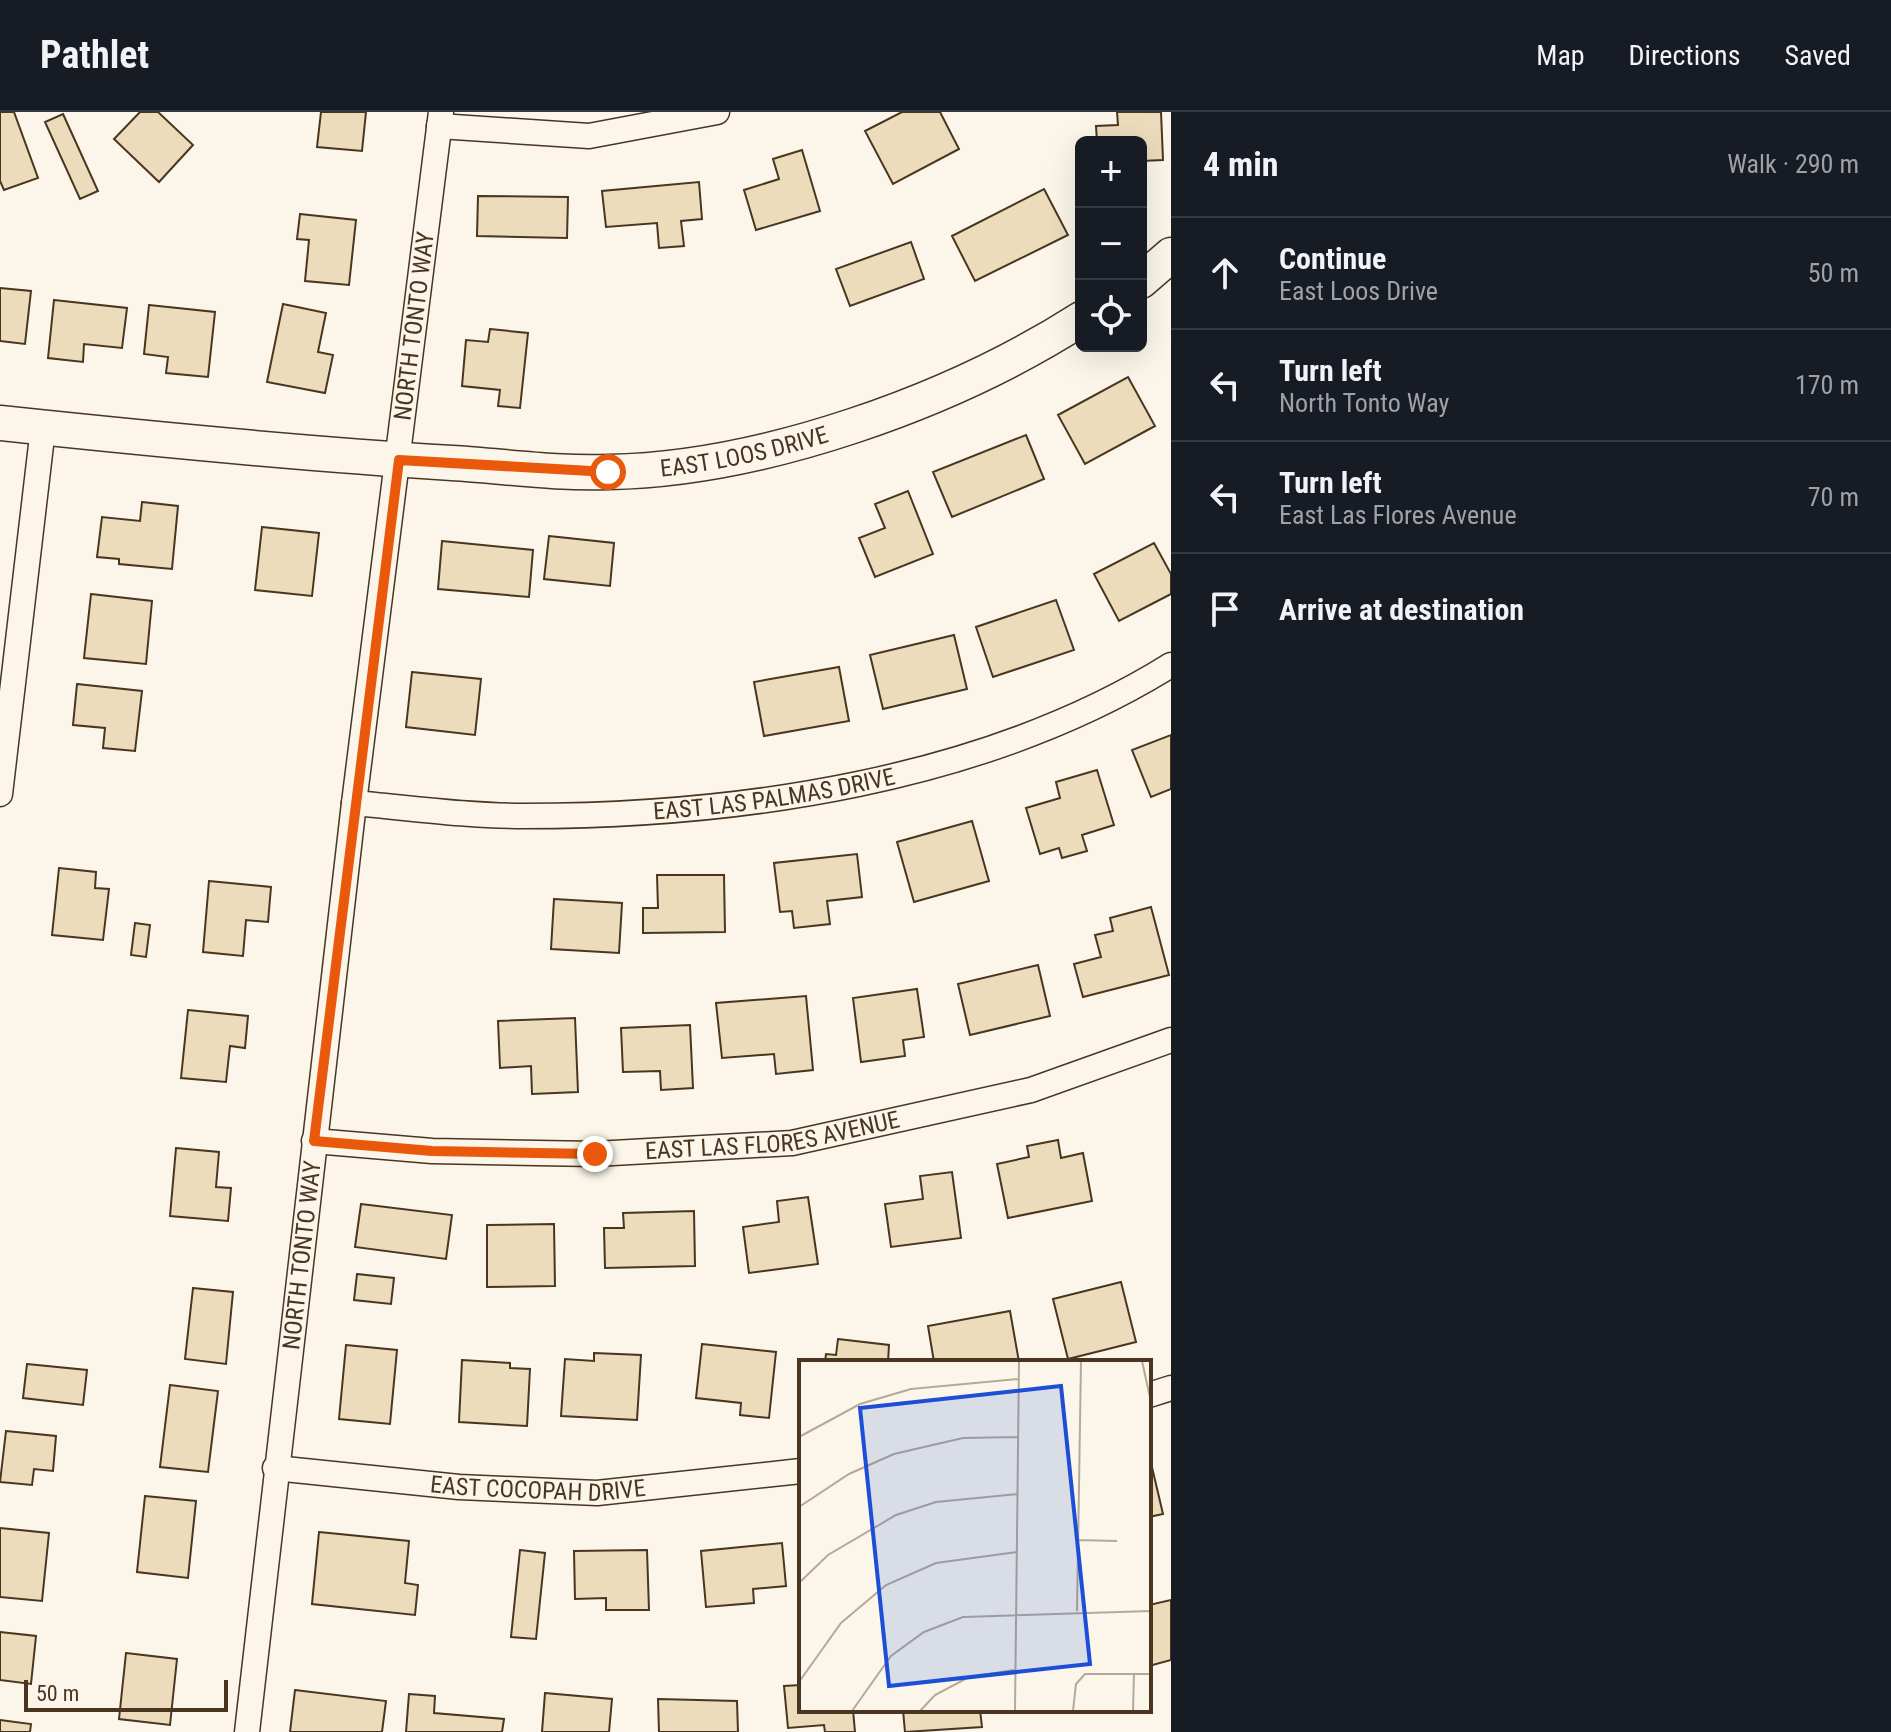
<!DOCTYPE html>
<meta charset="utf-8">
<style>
:root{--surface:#171b24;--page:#20242c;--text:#f1f3f6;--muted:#9ea1a6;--line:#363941}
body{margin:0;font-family:"Roboto Condensed",sans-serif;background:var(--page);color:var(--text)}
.controls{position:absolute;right:24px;top:24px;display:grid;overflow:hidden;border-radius:12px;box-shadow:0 8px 32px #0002}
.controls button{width:72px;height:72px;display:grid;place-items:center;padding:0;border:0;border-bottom:2px solid var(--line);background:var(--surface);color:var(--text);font:40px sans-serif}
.scale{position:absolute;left:24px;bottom:20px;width:204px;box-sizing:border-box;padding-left:8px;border:4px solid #4a3520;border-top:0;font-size:22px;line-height:28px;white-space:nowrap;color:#4a3520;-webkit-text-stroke:6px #fbf6e9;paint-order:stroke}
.stop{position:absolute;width:24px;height:24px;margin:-18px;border:6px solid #ea580c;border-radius:50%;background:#fff}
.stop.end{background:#ea580c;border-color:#fff;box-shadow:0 2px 8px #0008}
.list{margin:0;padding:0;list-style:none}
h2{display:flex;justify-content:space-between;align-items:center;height:104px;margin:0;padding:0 32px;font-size:34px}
h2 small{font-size:26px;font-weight:400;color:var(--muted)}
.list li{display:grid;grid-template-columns:52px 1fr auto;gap:24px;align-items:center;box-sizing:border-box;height:112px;padding:0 32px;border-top:2px solid var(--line)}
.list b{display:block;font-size:30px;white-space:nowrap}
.list p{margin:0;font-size:26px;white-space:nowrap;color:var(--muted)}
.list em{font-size:26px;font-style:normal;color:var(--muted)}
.icon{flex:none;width:44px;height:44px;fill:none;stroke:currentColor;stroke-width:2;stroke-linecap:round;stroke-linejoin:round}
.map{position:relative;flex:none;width:1171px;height:1620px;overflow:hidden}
header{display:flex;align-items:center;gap:48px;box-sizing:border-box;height:112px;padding:0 40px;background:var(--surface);border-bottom:2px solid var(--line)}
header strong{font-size:38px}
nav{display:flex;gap:44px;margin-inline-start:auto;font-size:28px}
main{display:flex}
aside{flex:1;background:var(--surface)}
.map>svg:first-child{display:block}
.building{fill:#ecdcbc;stroke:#4a3520;stroke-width:2}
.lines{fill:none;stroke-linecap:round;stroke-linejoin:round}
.street-casing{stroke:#4a3520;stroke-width:27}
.secondary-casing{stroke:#4a3520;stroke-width:37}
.street{stroke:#fbf6e9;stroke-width:24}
.secondary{stroke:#fbf6e9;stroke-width:34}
.route{stroke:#ea580c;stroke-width:10}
.labels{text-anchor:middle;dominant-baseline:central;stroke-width:6;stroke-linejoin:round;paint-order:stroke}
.street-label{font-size:24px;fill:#4a3520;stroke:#fbf6e9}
.inset-road{fill:none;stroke:#b4a999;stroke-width:2}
.view{fill:#1d4ed8;fill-opacity:0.15;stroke:#1d4ed8;stroke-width:4}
.inset-edge{fill:none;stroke:#4a3520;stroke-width:4}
</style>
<header>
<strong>Pathlet</strong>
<nav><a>Map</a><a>Directions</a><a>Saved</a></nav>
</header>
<main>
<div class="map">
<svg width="1171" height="1620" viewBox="0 0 1171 1620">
<rect width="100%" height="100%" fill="#fbf6e9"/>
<!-- building -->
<path class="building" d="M0 0H14L38 66 4 78 0 69Z
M140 0H158L193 33 159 70 114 27Z
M321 0H366L362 39 317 35Z
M902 0H940L959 37 893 72 865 19Z
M1117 0H1161L1163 48 1141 49V30H1097L1096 14 1118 13Z
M63 2 98 79 80 87 45 10Z
M802 38 820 99 756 118 744 78 779 67 773 47Z
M699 70 702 107 681 109 684 134 659 136 657 111 606 115 602 79Z
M1044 77 1068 123 975 169 952 124Z
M478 84 568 85 567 126 477 124Z
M300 102 356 108 349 173 305 169 309 128 297 127Z
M911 130 924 167 850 194 836 157Z
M0 176 31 179 25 232 0 229Z
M54 188 127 196 122 236 84 232 83 250 48 246Z
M283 192 326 201 318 240 333 243 325 281 267 270Z
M149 193 215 200 208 265 166 261 168 245 144 242Z
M490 217 528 221 520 296 498 294 500 278 462 274 466 228 488 230Z
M1128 265 1155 314 1085 352 1058 303Z
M1026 323 1044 367 952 405 933 360Z
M908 379 933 442 875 465 859 426 885 416 875 392Z
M142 390 178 394 172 457 119 452V447L97 445 102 405 140 409Z
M262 415 319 421 312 484 255 478Z
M549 424 614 431 610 474 544 467Z
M442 429 533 438 529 485 438 477Z
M1154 431 1171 462V482L1119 509 1094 462Z
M91 482 152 489 146 552 84 546Z
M1056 488 1074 538 993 565 976 515Z
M954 523 967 577 883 597 870 543Z
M839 555 849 609 764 624 754 570Z
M412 560 481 567 475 623 406 615Z
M77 572 142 579 135 639 103 636 105 616 73 613Z
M1171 623V677L1151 685 1132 638Z
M1097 658 1114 713 1082 723 1087 739 1062 746 1059 736 1040 742 1026 696 1060 686 1056 670Z
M972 709 989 769 914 790 897 730Z
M857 742 862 785 827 789 830 812 794 816 792 799 780 800 774 751Z
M59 756 96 760 95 776 109 777 103 828 52 823Z
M657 763H724L725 820 643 821V796H658Z
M209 769 271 775 268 810 246 808 243 844 203 840Z
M554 787 622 791 619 841 551 837Z
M1151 795 1169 863 1083 885 1074 852 1101 845 1095 823 1113 819 1110 806Z
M135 811 150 813 146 845 131 843Z
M1038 853 1050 904 970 923 958 872Z
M917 877 924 925 903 928 905 944 861 950 853 886Z
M806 884 813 958 776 962 774 942 722 946 716 891Z
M188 898 248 904 245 936 230 934 226 970 181 966Z
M575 906 578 980 532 982 531 954 500 956 498 909Z
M690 913 693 976 661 978 660 959 623 960 621 916Z
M1058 1028 1061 1046 1083 1041 1092 1089 1008 1106 997 1052 1029 1045 1027 1034Z
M176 1036 219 1040 216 1075 231 1076 228 1109 170 1104Z
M952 1060 961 1126 891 1135 885 1092 923 1087 920 1064Z
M808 1085 818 1152 749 1161 743 1115 779 1110 777 1089Z
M361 1092 452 1103 446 1147 355 1135Z
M694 1099 695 1154 605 1156 604 1116H624L623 1101Z
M554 1112 555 1174 487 1175V1113Z
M357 1162 394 1166 391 1192 354 1188Z
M1121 1170 1136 1230 1068 1247 1053 1187Z
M193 1176 233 1180 226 1252 185 1247Z
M1010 1199 1019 1250H934L928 1214Z
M838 1227 889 1233 888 1250H825L826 1242 836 1243Z
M702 1232 776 1240 769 1306 740 1303 741 1291 696 1286Z
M346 1233 397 1238 390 1312 339 1307Z
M594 1241 641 1243 637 1308 561 1304 565 1247 594 1249Z
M462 1248 510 1251V1256L530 1257 527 1314 459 1310Z
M27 1252 87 1258 83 1293 23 1286Z
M170 1273 218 1279 208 1360 160 1355Z
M6 1319 56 1324 53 1359 34 1357 32 1373 0 1370Z
M1151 1351 1163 1402 1149 1405V1352Z
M145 1384 196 1389 188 1466 137 1460Z
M0 1416 49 1421 42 1489 0 1485Z
M319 1420 409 1429 405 1471 418 1473 415 1503 312 1492Z
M782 1431 786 1474 753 1477 754 1491 706 1495 701 1439Z
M520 1438 545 1441 536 1527 511 1525Z
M647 1438 649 1498H606V1486L575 1487 574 1439Z
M1171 1488V1548L1149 1554V1493Z
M0 1520 36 1524 31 1572 0 1568Z
M126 1541 177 1547 170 1613 119 1607Z
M801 1573V1598H853L855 1620H825L824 1613 788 1616 784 1574Z
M295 1578 386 1589 382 1620H290Z
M545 1581 612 1587 609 1620H542Z
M409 1582 435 1584 434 1601 504 1607 502 1620H406Z
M658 1587 737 1589 738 1620H659Z
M903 1598H980L982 1615 905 1620Z
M0 1608 31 1612 30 1620H0Z"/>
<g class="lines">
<!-- street casing -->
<g class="street-casing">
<g id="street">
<path d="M439 14 589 24 717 0"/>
<path d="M0 682 43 316"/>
<path id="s1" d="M354 691C410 696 467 704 523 704 739 704 985 669 1171 553"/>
<path id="s2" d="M314 1029 432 1039 595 1042 792 1031 1031 978 1171 928"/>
<path d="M1149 1283 1171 1276"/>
<path id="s3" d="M275 1356 459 1375 597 1381 801 1359"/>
<path id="s4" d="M247 1620 354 691 441 0"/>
</g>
</g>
<!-- secondary casing -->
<g class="secondary-casing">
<g id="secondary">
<path d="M1141 169 1171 143"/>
<path id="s5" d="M0 311C150 327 301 342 452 351 503 354 557 362 609 360 763 357 951 290 1081 207"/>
</g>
</g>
<!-- street -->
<use href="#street" class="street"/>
<!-- secondary -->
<use href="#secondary" class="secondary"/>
</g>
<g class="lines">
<!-- route -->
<path class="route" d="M595 1042 432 1039 314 1029 399 348 608 360"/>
</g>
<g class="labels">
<!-- street labels -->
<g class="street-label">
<text stroke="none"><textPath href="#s4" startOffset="1416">NORTH TONTO WAY</textPath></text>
<text stroke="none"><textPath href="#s5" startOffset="748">EAST LOOS DRIVE</textPath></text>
<text stroke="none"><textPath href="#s1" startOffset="422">EAST LAS PALMAS DRIVE</textPath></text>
<text stroke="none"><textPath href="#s2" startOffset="460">EAST LAS FLORES AVENUE</textPath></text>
<text stroke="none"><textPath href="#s4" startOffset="480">NORTH TONTO WAY</textPath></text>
<text stroke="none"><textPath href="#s3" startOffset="264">EAST COCOPAH DRIVE</textPath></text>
</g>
</g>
<!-- overview -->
<g transform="translate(799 1248)">
<rect width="352" height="352" fill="#fbf6e9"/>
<path class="inset-road" d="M343 1 352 42M0 77 61 44 112 29 220 19M0 147 50 114 95 94 164 78 219 77M279 180 318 181M0 223 29 195 97 155 137 142 219 134M278 251 282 1M0 322 42 263 87 225 137 203 218 192M53 351 92 296 125 272 164 257 352 251M121 351 136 335 170 317 215 310M216 351 220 1M274 351 277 324 286 314H352M334 351 335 313"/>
<path class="view" d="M262 26 291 304 90 326 61 48Z"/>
<rect width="352" height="352" class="inset-edge"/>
</g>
</svg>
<div class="controls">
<button>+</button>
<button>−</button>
<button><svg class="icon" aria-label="locate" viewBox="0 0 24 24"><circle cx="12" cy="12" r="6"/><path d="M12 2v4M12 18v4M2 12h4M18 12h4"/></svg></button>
</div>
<div class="scale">50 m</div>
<div class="stop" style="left:608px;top:360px"></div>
<div class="stop end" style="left:595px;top:1042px"></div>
</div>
<aside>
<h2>4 min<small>Walk · 290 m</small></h2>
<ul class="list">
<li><svg class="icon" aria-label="ahead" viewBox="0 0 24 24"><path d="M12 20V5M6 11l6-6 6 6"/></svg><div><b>Continue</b><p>East Loos Drive</p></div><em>50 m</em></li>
<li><svg class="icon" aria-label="left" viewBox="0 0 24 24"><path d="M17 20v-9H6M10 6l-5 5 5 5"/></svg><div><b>Turn left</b><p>North Tonto Way</p></div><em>170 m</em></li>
<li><svg class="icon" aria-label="left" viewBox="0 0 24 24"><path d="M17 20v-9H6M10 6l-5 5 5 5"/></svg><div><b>Turn left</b><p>East Las Flores Avenue</p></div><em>70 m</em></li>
<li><svg class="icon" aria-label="arrive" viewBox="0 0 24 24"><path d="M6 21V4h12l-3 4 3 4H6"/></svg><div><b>Arrive at destination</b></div></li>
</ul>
</aside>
</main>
